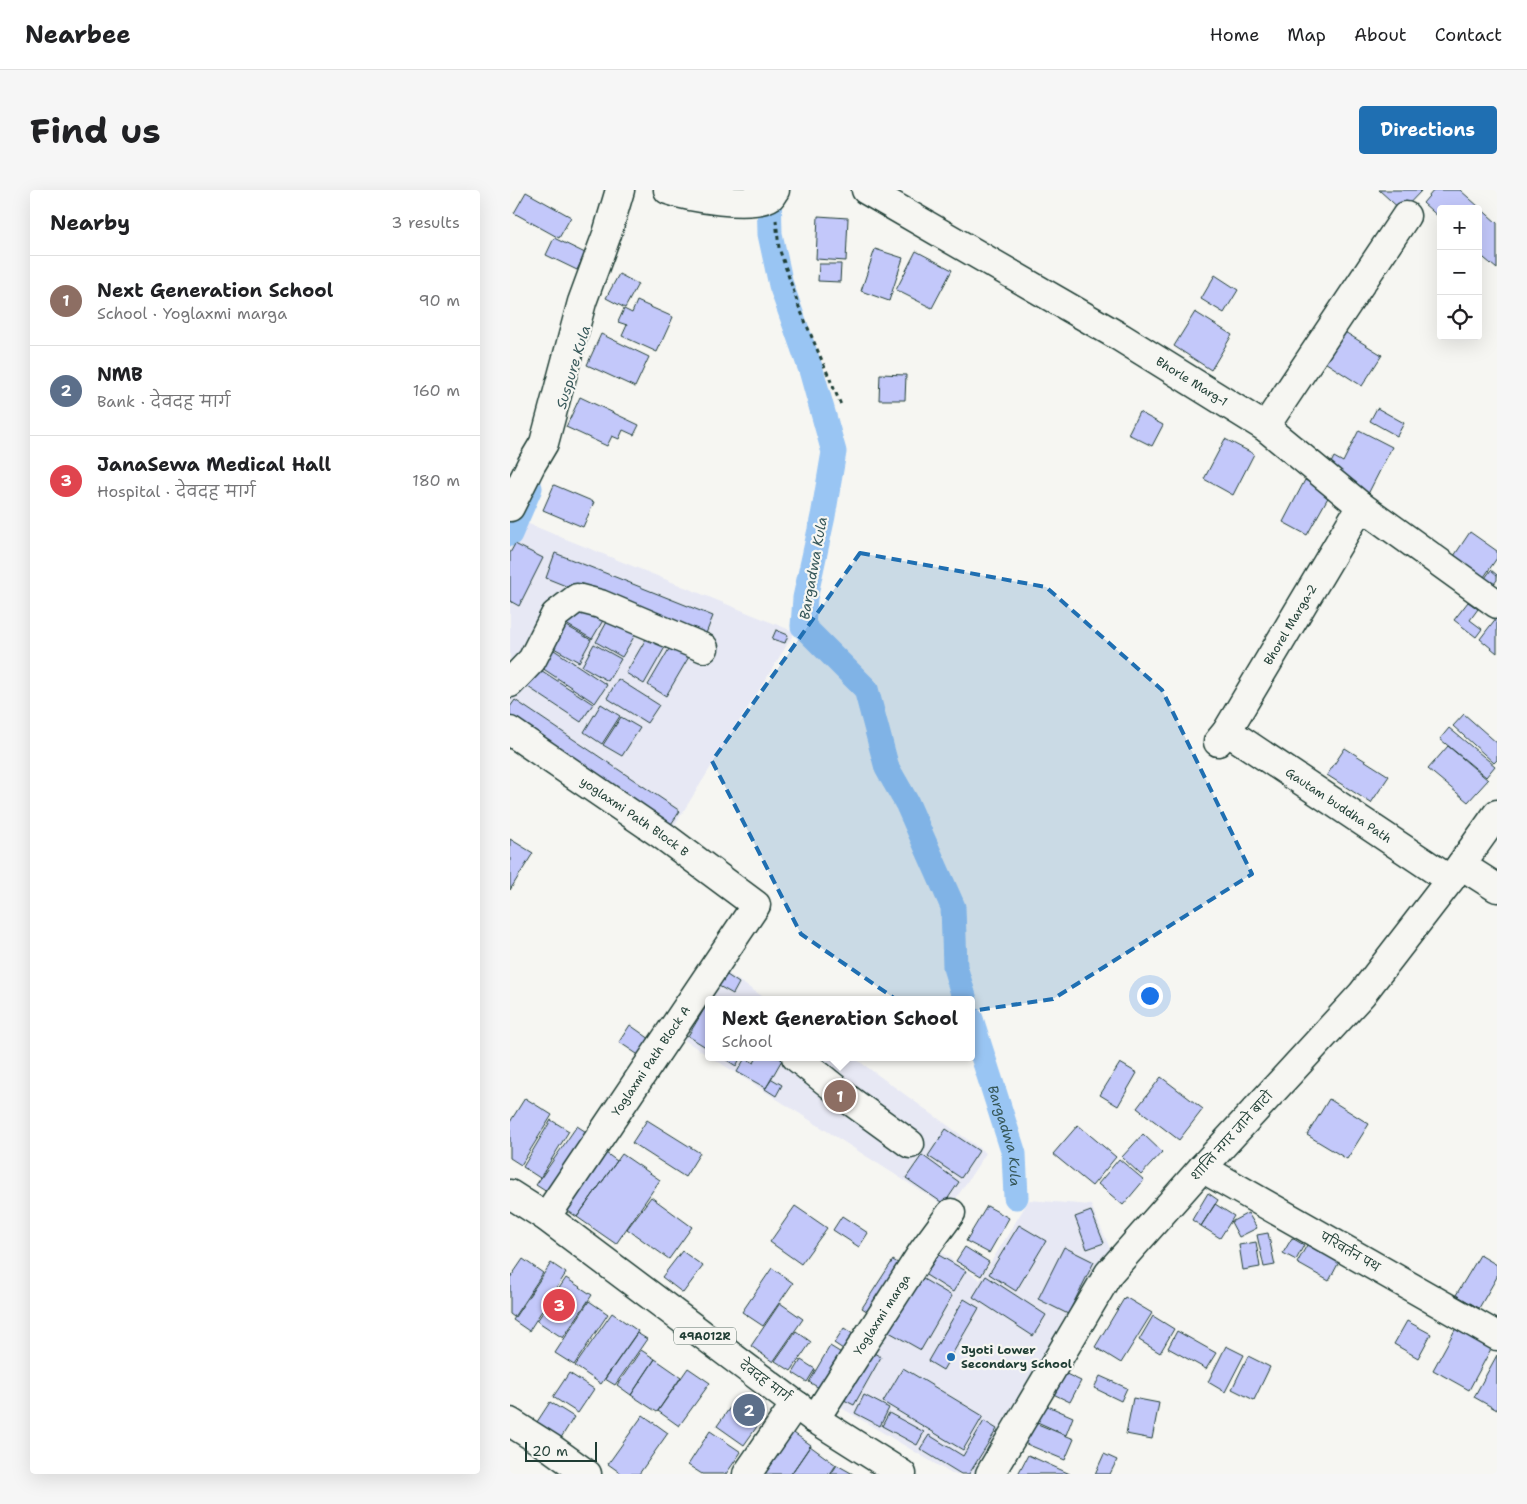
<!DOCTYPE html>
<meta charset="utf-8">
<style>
:root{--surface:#fff;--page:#f6f6f6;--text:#202124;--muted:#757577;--line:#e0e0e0;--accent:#1f6fb2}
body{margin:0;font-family:"Shantell Sans","Playpen Sans Deva",sans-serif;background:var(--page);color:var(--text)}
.controls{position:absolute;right:15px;top:15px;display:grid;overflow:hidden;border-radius:5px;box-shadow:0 5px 20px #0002}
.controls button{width:45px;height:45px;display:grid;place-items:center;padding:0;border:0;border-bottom:1px solid var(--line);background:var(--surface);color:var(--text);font:25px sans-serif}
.scale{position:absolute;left:15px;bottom:12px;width:72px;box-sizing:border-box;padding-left:5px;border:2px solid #1f3d34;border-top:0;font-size:14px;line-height:18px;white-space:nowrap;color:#1f3d34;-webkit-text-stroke:4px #f6f6f2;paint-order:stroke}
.you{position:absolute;left:639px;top:805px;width:18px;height:18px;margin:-12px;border:4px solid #fff;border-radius:50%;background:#1a73e8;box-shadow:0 0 0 8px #1a73e833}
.badge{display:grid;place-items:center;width:32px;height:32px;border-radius:50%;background:var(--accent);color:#fff;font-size:16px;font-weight:700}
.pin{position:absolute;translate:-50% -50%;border:2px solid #fff;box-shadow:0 1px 5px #0006}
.popup{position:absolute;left:195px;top:806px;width:270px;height:65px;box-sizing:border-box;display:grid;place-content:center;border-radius:5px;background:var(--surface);filter:drop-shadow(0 1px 4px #0005);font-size:16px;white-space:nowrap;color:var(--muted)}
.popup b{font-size:19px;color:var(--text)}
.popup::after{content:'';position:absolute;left:50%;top:100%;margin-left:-10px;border:10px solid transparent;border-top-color:var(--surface)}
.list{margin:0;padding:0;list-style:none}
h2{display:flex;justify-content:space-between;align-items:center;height:65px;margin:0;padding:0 20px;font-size:21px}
h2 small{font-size:16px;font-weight:400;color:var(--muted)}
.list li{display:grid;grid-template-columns:32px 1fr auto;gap:15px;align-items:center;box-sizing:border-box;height:90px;padding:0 20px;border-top:1px solid var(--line)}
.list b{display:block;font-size:19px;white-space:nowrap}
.list p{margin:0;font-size:16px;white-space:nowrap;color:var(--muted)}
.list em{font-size:16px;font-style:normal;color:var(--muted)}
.icon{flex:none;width:28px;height:28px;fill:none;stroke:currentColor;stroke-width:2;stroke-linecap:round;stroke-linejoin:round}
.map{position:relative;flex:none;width:987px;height:1284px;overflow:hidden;border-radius:5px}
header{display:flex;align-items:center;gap:30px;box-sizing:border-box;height:70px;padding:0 25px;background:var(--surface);border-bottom:1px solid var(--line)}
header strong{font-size:24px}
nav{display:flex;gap:28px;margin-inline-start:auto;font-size:18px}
.intro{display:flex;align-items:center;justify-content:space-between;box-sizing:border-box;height:120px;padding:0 30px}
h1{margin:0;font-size:35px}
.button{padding:12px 22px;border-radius:5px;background:var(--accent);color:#fff;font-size:18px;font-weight:700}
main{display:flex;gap:30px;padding:0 30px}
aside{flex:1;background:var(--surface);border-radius:5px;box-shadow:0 5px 20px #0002}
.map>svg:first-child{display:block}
.built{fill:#e7e8f4}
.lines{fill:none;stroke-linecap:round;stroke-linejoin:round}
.canal{stroke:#99c5f3;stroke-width:25}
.building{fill:#c3c8fa;stroke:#1f3d34}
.minor-casing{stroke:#1f3d34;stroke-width:31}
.major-casing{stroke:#1f3d34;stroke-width:31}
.path{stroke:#1f3d34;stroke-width:3;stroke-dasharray:4 4;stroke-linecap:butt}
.minor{stroke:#f6f6f2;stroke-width:28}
.major{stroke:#f6f6f2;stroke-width:28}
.marked{fill:#1f6fb2;fill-opacity:0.2;stroke:#1f6fb2;stroke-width:4;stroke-dasharray:10 6;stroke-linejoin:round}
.poi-dot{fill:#1f6fb2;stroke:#f6f6f2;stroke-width:2}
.labels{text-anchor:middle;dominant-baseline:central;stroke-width:4.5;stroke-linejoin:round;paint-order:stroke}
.shield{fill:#f6f6f2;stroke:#60746d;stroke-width:1}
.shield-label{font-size:11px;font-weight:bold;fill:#1f3d34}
.street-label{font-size:12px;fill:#1f3d34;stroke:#f6f6f2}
.poi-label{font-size:12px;font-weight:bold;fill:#1f3d34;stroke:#f6f6f2;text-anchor:start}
.water-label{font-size:14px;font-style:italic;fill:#37585a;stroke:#f6f6f2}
</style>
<header>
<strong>Nearbee</strong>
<nav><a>Home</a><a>Map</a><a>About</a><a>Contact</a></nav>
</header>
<div class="intro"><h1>Find us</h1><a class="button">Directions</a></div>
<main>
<aside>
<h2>Nearby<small>3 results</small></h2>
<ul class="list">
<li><span class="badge" style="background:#8d6e63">1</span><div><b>Next Generation School</b><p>School · Yoglaxmi marga</p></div><em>90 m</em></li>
<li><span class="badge" style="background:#5c6f8a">2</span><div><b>NMB</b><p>Bank · देवदह मार्ग</p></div><em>160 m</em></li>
<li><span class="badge" style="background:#e0444e">3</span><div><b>JanaSewa Medical Hall</b><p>Hospital · देवदह मार्ग</p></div><em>180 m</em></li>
</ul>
</aside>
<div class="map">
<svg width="987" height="1284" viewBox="0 0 987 1284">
<rect width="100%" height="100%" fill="#f6f6f2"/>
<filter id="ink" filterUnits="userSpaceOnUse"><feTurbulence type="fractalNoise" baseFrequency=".02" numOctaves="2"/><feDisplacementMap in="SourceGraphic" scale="10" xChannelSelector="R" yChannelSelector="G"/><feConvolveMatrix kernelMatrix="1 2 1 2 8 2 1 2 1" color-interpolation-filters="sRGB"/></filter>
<g filter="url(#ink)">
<!-- built -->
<path class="built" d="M4 328 285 442 158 646 0 539V337Z
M214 781 258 810H199V866L171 848Z
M201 867H343L476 963 439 1019Z
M519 1010 581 1015 602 1063 497 1233 463 1284H442L315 1208 421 1055 470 1090Z"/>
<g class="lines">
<!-- canal -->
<g class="canal">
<path d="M259 0 260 44 271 95 301 180 324 262 313 326 295 408 293 436 356 499 377 578 397 613 443 717 445 777 455 810"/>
<path d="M0 344 20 298"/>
<path id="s1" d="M461 829 504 964 506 1007"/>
</g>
</g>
<!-- building -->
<path class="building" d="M869 0H912L892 21Z
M924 0H950L987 33V79L968 63V19H931V29L913 13Z
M16 2 61 27 49 48 4 23Z
M308 26 338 28 336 71 306 69Z
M44 48 75 63 67 80 36 65Z
M365 59 393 68 379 111 351 101Z
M406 61 442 80 422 118 386 100Z
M309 74H331L330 92 308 91Z
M109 84 128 94 115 118 96 108Z
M705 85 728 100 714 123 691 109Z
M127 111 163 127 147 162 112 146 117 135 108 132 114 119 122 123Z
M685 122 722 145 701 180 664 156Z
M830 139 872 165 852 196 810 169Z
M91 144 139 167 125 197 77 175Z
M370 184 396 185 395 210H369Z
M70 207 129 235 124 245 113 240 109 249 102 246 97 256 56 237Z
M867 218 894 233 887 246 860 231Z
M629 222 653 235 642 256 618 244Z
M849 240 882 257 858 304 816 283 824 267 833 272Z
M715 249 744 264 723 305 694 289Z
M795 290 820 304 797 345 773 332Z
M44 295 84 312 73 337 33 320Z
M960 342 987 361V368L974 387 944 366Z
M5 354 33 368 9 416 0 411V363Z
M45 363 203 426 193 451 36 388Z
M981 380 987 385V390L980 399 972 392Z
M68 412 95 427 82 449 56 434Z
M958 412 968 419 960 430 972 439 966 447 944 430Z
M987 427V463L970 449Z
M98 430 125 445 112 467 86 452Z
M55 435 81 450 69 472 42 457Z
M266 440 278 445 275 453 262 449Z
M140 442 158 452 134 494 116 483Z
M84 454 111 469 98 491 72 476Z
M162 454 180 465 156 506 138 495Z
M41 458 97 495 85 513 29 476Z
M26 477 83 514 71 532 15 495Z
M108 489 149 515 137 533 97 508Z
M5 510 170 621 155 643 0 539V517Z
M91 514 110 526 92 554 74 542Z
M954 524 987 553V570L984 573 943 536Z
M111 527 130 538 112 566 93 555Z
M939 538 985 576 976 587 930 549Z
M938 556 978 590 958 612 918 579Z
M835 558 879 586 861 613 817 585Z
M0 649 23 663 0 700Z
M214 783 229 793 223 804 207 795Z
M196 816 199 817V859L178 846Z
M120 835 147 854 136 870 109 852Z
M212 867H231L226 876Z
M247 867 273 868 256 898 227 882 235 868 244 873Z
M610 873 627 883 608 916 590 905Z
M651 887 693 919 669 950 627 918Z
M262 889 272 895 266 906 255 899Z
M15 908 42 925 11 975 0 968V932Z
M819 909 859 934 837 969 797 945Z
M41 930 59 941 30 988 13 977Z
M137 930 190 963 175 987 122 953Z
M568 935 606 967 582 996 543 964Z
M67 936 84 947 43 1006 26 995Z
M436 939 469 961 451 988 418 966Z
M633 944 652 962 631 985 612 967Z
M89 958 107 971 67 1027 49 1015Z
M112 964 150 990 106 1054 67 1027Z
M412 965 449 992 434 1014 396 988Z
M609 969 634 990 613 1015 588 994Z
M698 1003 708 1010 691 1036 682 1030Z
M141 1007 182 1037 159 1069 117 1039Z
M705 1014 724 1026 710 1048 691 1036Z
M285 1016 317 1038 291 1074 260 1052Z
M477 1016 499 1028 479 1063 456 1051Z
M581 1021 594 1053 577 1059 565 1027Z
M738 1023 747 1038 729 1047 721 1032Z
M332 1026 358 1043 349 1057 323 1040Z
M509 1035 536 1051 506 1101 479 1084Z
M758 1043 765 1075 754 1077 747 1045Z
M782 1048 794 1055 786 1070 773 1063Z
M746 1052 750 1077 733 1080 729 1055Z
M797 1055 829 1072 819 1091 787 1073Z
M455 1057 479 1072 471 1086 446 1071Z
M554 1057 584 1072 558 1124 528 1109Z
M420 1060 456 1081 443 1102 408 1080Z
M172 1061 193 1076 173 1103 152 1087Z
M970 1065 987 1075V1087L969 1118 946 1105Z
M13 1069 33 1083 4 1127 0 1124V1088Z
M383 1070 397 1079 366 1127 352 1118Z
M41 1073 56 1083 19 1141 3 1130Z
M262 1078 283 1093 253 1136 232 1122Z
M403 1083 442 1106 411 1160 372 1138Z
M476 1086 536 1125 523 1146 463 1107Z
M56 1088 82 1105 53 1148 27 1131Z
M615 1107 642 1123 611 1173 585 1157Z
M454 1109 469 1118 433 1180 418 1171Z
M79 1111 98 1124 64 1175 45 1163Z
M270 1113 293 1129 263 1172 241 1156Z
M102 1123 128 1141 91 1194 65 1176Z
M643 1126 664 1139 650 1163 629 1150Z
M897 1131 921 1144 908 1168 884 1154Z
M334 1138 349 1148 339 1163 324 1153Z
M946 1138 982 1157 959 1200 923 1180Z
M286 1141 301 1152 281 1181 265 1171Z
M667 1141 706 1163 696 1179 658 1158Z
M127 1143 137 1149 105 1195 95 1189Z
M320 1156 336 1166 316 1202 299 1192Z
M716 1156 734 1165 715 1202 698 1192Z
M355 1158 371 1167 344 1215 328 1207Z
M131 1160 145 1169 121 1205 107 1195Z
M987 1165V1220L964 1207Z
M738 1166 760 1177 744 1210 722 1199Z
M145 1169 171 1187 147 1222 121 1205Z
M291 1170 305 1179 297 1192 283 1183Z
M178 1178 200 1193 169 1236 148 1221Z
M393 1178 473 1226 453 1260 373 1212Z
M550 1181 571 1191 560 1212 539 1202Z
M59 1183 84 1199 68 1223 43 1207Z
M590 1186 617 1198 611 1211 584 1198Z
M354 1205 379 1218 370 1236 345 1223Z
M623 1208 649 1213 642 1249 616 1244Z
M226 1209 253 1228 234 1255 207 1236Z
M40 1212 64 1227 49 1251 25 1235Z
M531 1213 563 1227 556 1245 523 1230Z
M379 1223 414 1242 407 1255 372 1236Z
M133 1225 158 1243 129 1284H112L98 1274Z
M474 1231 487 1239 459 1284H451L410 1259 419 1245 453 1266Z
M523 1232 564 1249 555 1270 514 1253Z
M278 1239 301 1255 281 1284H248Z
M200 1241 231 1262 216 1284H192L178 1275Z
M300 1256 326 1275 320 1284H281Z
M594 1264 607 1270 600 1284H585Z
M518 1265 560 1284H508Z
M327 1275 343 1284H321Z"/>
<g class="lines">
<!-- minor casing -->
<g class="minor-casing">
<g id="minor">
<path d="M158 0C178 7 243 19 261 6 262 5 264 1 265 0"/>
<path id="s2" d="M356 0 610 147 755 237 851 316 987 414"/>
<path d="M755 237 896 26"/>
<path d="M0 317 21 275 34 253 72 112 97 44 110 0"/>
<path d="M0 493 22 470 45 425 67 408 90 414 194 458"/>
<path id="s3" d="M0 541 152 645 246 715 36 1027"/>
<path id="s4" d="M717 541 940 690"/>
<path id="s5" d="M708 552 717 541 851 316"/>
<path d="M951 675 987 698"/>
<path d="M286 867 338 909 400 954"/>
<path d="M692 978 987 1146"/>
<path id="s6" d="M305 1229 413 1061 441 1023"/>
<path d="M0 1232 41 1258 77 1284"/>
<path d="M237 1284 279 1223 288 1216"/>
<path d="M480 1284 599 1083 692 978 852 804 940 690 987 624"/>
</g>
</g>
<!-- major casing -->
<g class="major-casing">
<path id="major" d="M0 1004 36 1027 305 1229 392 1284"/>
</g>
<!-- path -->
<path class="path" d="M266 30 269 58 289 117 331 215"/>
<!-- minor -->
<use href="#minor" class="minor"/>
<!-- major -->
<use href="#major" class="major"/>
</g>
</g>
<!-- marked area -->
<path class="marked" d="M350 363 536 397 652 500 742 684 543 809 413 828 291 744 202 571Z"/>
<!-- markers -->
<circle class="poi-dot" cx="441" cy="1167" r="5"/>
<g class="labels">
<!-- shield labels -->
<rect class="shield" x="164" y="1137.5" width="62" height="17" rx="4"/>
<g class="shield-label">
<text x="195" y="1146">49A012R</text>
</g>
<!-- street labels -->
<g class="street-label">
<text stroke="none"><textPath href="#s2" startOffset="378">Bhorle Marg-1</textPath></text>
<text stroke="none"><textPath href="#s5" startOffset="138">Bhorel Marga-2</textPath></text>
<text stroke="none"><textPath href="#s4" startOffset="134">Gautam buddha Path</textPath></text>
<text stroke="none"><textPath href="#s3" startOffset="151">yoglaxmi Path Block B</textPath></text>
<text transform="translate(141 871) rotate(-56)">Yoglaxmi Path Block A</text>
<text transform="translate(722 946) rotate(-48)">शान्ति नगर जाने बाटो</text>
<text transform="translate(840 1062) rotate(30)">परिवर्तन पथ</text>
<text stroke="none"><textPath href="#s6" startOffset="124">Yoglaxmi marga</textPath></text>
<text transform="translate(255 1191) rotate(37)">देवदह मार्ग</text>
</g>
<!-- poi labels -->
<g class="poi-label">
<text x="451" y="1160">Jyoti Lower<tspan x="451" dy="14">Secondary School</tspan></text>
</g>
<!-- water labels -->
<g class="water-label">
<text transform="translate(63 177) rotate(-73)">Suspure Kula</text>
<text transform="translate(303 378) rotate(-80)">Bargadwa Kula</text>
<text stroke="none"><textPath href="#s1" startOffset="122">Bargadwa Kula</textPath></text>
</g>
</g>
</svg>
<div class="controls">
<button>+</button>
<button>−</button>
<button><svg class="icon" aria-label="locate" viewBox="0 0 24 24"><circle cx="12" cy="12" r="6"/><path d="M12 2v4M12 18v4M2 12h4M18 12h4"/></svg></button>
</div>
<div class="scale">20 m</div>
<div class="you"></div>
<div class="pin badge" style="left:330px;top:906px;background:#8d6e63">1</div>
<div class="popup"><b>Next Generation School</b>School</div>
<div class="pin badge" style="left:239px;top:1220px;background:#5c6f8a">2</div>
<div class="pin badge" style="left:49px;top:1115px;background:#e0444e">3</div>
</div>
</main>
